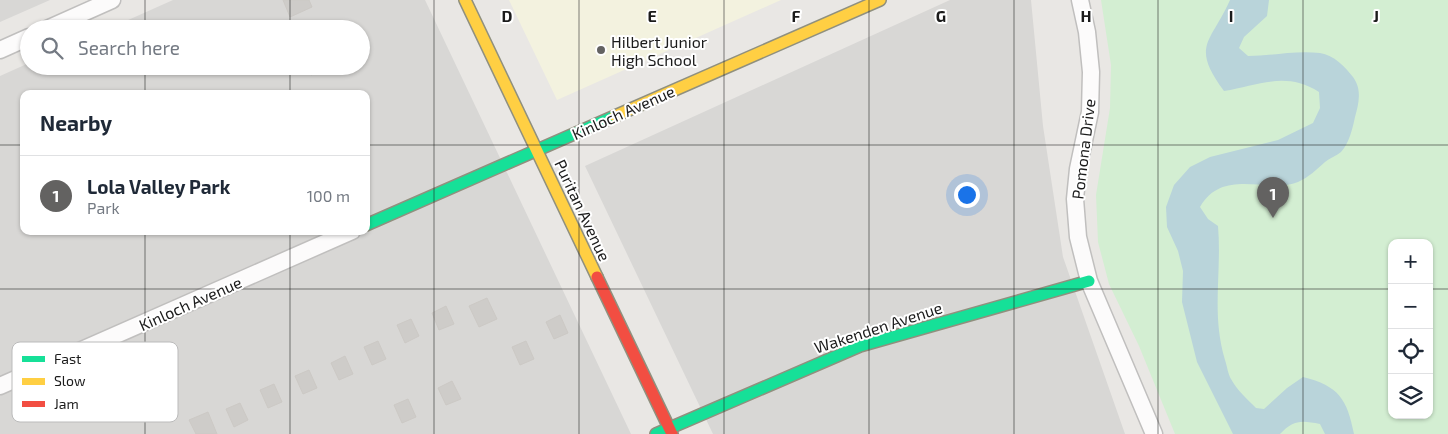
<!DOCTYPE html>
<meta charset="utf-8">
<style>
:root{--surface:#fff;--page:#f2f2f3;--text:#1f2937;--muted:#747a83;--line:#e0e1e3;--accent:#636261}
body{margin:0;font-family:"Exo 2",sans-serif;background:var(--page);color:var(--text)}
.controls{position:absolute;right:15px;bottom:15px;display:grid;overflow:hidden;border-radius:10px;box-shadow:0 1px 4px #0004}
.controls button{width:45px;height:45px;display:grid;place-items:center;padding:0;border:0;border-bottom:1px solid var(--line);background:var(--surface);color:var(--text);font:25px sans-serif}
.you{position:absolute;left:966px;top:194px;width:18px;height:18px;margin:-12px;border:4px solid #fff;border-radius:50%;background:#1a73e8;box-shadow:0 0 0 8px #1a73e833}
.badge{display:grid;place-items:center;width:32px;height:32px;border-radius:50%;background:var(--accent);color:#fff;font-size:16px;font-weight:700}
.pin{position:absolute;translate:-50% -41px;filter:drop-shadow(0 1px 2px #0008)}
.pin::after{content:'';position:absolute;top:26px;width:18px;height:15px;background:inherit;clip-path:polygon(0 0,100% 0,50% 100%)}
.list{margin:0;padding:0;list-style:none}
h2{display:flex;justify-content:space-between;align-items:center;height:65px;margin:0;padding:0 20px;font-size:21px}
h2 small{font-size:16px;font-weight:400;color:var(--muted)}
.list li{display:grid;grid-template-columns:32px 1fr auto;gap:15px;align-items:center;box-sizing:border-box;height:80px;padding:0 20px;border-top:1px solid var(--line)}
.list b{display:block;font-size:19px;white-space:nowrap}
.list p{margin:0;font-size:16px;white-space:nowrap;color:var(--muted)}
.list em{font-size:16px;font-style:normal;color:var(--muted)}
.icon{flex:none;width:28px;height:28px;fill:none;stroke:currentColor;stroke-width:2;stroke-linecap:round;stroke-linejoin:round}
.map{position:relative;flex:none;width:1448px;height:434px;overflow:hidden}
.search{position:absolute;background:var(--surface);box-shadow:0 1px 4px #0004;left:20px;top:20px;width:350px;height:55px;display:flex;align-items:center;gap:12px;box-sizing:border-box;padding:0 18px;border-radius:28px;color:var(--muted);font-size:19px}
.panel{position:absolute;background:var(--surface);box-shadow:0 1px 4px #0004;left:20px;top:90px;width:350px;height:145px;border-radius:10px}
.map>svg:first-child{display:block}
.residential{fill:#d8d7d5;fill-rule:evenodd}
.education{fill:#f3f2df}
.park{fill:#d3eed2;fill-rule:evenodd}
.water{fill:#b9d4da}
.building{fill:#ceccc9;stroke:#ccc9c5}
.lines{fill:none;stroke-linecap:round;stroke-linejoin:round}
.street-casing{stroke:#c0bfbe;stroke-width:19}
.fast-casing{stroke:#90907e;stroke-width:14}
.slow-casing{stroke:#90907e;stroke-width:14}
.jam-casing{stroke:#90907e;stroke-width:14}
.street{stroke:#fcfbfb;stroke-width:16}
.fast{stroke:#16e098;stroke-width:11}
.slow{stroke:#ffcf43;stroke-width:11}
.jam{stroke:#f24e42;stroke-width:11}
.grid{fill:none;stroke:#1b1b1b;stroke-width:1;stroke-opacity:0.55}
.poi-dot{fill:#636261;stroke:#fff;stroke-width:2}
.labels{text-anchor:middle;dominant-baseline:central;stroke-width:4;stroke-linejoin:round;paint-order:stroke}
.poi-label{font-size:16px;fill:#1b1b1b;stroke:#fff;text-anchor:start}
.street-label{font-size:16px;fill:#1b1b1b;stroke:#fff}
.key{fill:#fff;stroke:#bbb;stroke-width:1}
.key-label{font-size:14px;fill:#1b1b1b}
.grid-label{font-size:16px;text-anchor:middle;font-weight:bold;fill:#1b1b1b;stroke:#fff;stroke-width:4;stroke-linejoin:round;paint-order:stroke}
</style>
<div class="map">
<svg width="1448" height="434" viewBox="0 0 1448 434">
<rect width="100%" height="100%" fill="#e9e7e4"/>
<!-- residential -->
<path class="residential" d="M0 0H50L0 22Z
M173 0H425L631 434H0V76L29 63V66H361V29H108ZM24 94H366V231H24Z
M950 0H1031L1043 126 1063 257 1125 434H713L585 166Z"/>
<!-- education -->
<path class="education" d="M509 0H781L557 100Z"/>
<!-- park -->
<path class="park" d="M1101 0H1448V434H1175L1139 346 1109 284 1098 242 1096 195 1110 108 1111 65ZM1392 243H1429V415H1392Z"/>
<!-- water -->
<path class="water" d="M1230 0H1269L1267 16 1244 37 1239 48 1248 56C1272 56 1295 50 1320 53 1334 55 1345 67 1353 77 1362 89 1359 103 1355 117 1353 127 1349 144 1341 152 1336 156 1330 158 1325 162 1316 170 1309 177 1298 182 1267 194 1223 167 1200 207L1208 219 1218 226C1222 273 1211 313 1225 360 1227 366 1228 374 1231 379 1237 390 1247 399 1256 408L1264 409 1287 388 1303 377C1339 386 1347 399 1354 434H1325L1320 424C1301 420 1293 420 1280 434H1233L1197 362 1182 302 1183 271 1178 251 1167 227 1166 207 1174 185 1190 167 1210 157 1278 140 1313 123 1320 108 1319 92C1286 71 1259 85 1224 91 1190 45 1211 43 1230 0Z"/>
<!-- building -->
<path class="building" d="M283 0H309L312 7 290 17Z
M307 66H329V67L311 75Z
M487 298 497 319 479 327 469 306Z
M446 306 454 324 439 330 432 313Z
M560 315 568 333 554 339 546 322Z
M411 319 419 336 405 343 397 325Z
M378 341 386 359 372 365 364 347Z
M526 341 534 359 520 365 512 347Z
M345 356 353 374 339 380 331 363Z
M309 370 317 388 303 394 295 376Z
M452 381 461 399 446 405 438 388Z
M274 384 282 402 268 408 260 390Z
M408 399 416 417 402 423 394 405Z
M240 403 248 420 234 427 226 409Z
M208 412 217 434H196L189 420Z"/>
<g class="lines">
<!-- street casing -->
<g class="street-casing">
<path id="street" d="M1080 0 1087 32 1091 72 1090 112 1078 169 1075 199 1078 237 1089 281 1154 434
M47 29 112 0
M0 50 29 37
M0 386 352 231"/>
</g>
<!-- fast casing -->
<g class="fast-casing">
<path id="fast" d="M366 225 615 116
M656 434 860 346 1089 281"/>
</g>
<!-- slow casing -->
<g class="slow-casing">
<path id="slow" d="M465 0 597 277
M615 116 880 0"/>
</g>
<!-- jam casing -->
<g class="jam-casing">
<path id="jam" d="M597 277 672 434"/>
</g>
<!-- street -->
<use href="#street" class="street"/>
<!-- fast -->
<use href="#fast" class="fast"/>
<!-- slow -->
<use href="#slow" class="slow"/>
<!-- jam -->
<use href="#jam" class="jam"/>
</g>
<!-- grid -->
<path class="grid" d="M145 0V29M290 0V29M434 0V434M579 0V434M724 0V434M869 0V434M1014 0V434M1158 0V434M1303 0V434M145 66V94M290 66V94M0 145H24M366 145H1448M145 231V434M290 231V434M0 289H1392M1429 289H1448"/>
<!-- markers -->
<circle class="poi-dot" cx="601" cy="50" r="5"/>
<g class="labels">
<!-- poi labels -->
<g class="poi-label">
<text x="611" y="41">Hilbert Junior<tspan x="611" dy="18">High School</tspan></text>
</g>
<!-- street labels -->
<g class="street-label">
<text transform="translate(623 112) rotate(-24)">Kinloch Avenue</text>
<text transform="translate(1083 149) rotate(-83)">Pomona Drive</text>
<text transform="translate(583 210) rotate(65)">Puritan Avenue</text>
<text transform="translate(190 303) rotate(-24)">Kinloch Avenue</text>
<text transform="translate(878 327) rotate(-18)">Wakenden Avenue</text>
</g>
</g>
<!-- legend -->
<rect x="12" y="342" width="166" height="80" rx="8" class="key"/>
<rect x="22" y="356" width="23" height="6" fill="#16e098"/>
<rect x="22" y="378" width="23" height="7" fill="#ffcf43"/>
<rect x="22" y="401" width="23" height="6" fill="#f24e42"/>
<g class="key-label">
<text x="54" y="364">Fast</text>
<text x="54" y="386">Slow</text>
<text x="54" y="409">Jam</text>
</g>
<g class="grid-label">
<text x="507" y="22">D</text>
<text x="652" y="22">E</text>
<text x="796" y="22">F</text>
<text x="941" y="22">G</text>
<text x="1086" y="22">H</text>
<text x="1231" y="22">I</text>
<text x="1376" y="22">J</text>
</g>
</svg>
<div class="controls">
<button>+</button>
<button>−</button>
<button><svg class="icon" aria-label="locate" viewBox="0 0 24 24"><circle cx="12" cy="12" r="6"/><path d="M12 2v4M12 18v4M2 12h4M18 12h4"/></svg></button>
<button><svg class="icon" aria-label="layers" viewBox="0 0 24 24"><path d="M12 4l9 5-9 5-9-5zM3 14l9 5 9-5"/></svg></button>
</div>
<div class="you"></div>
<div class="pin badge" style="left:1273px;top:218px">1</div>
<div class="search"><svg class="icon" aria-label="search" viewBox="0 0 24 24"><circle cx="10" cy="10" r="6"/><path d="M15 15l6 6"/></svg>Search here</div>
<section class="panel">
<h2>Nearby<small></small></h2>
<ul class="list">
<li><span class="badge">1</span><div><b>Lola Valley Park</b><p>Park</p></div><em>100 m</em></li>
</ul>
</section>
</div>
